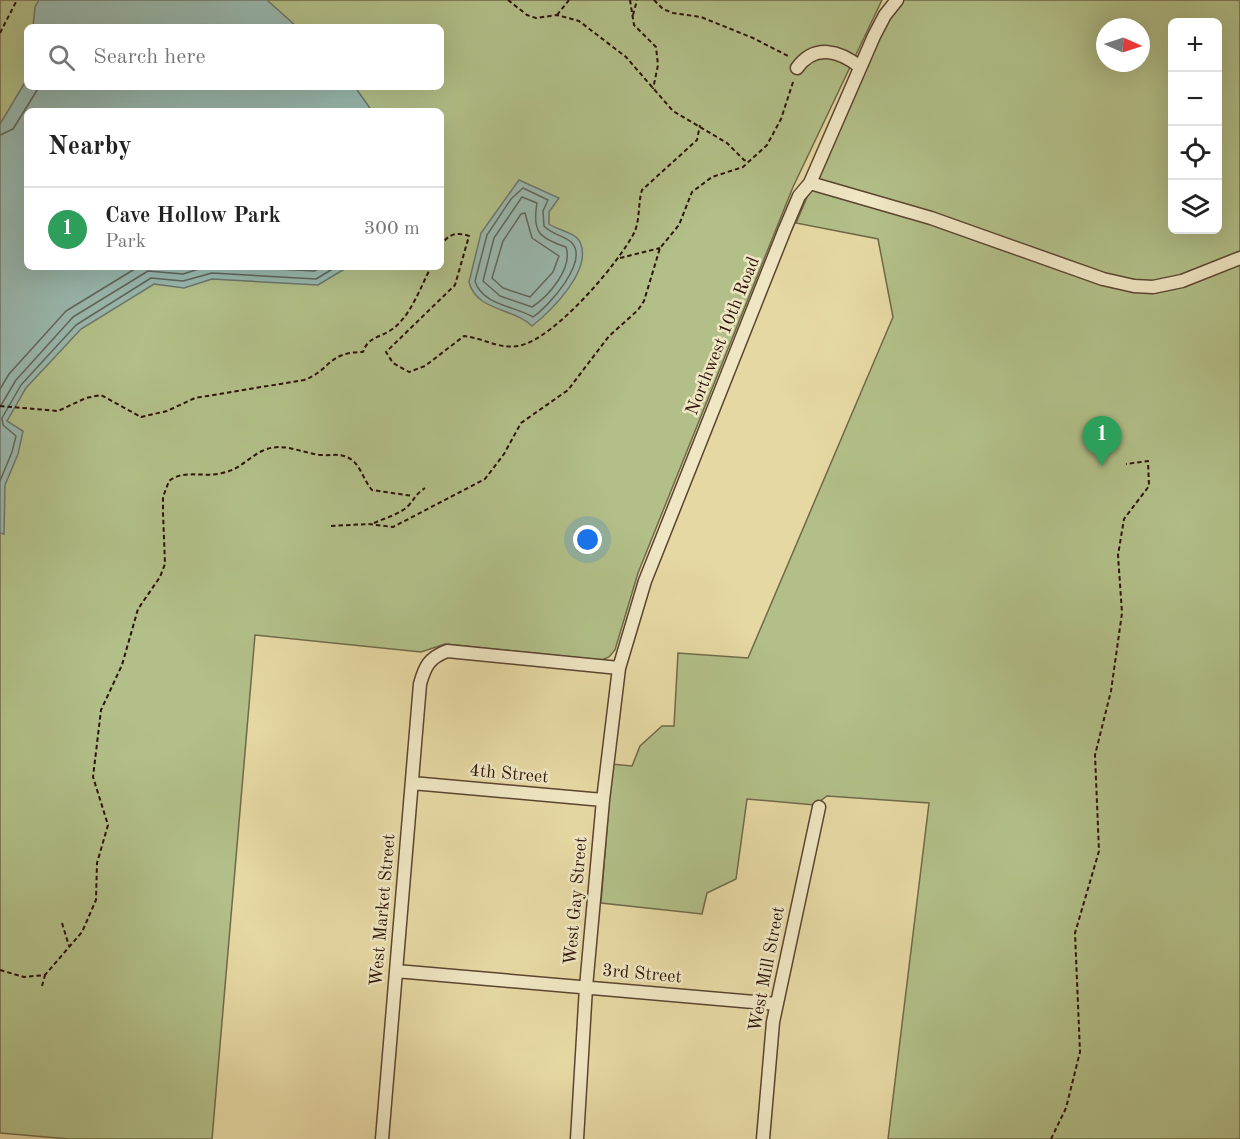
<!DOCTYPE html>
<meta charset="utf-8">
<style>
:root{--surface:#fff;--page:#f6f6f6;--text:#222;--muted:#767676;--line:#e0e0e0;--accent:#1a73e8}
body{margin:0;font-family:"Old Standard TT",serif;background:var(--page);color:var(--text)}
.controls{position:absolute;right:18px;top:18px;display:grid;overflow:hidden;border-radius:9px;box-shadow:0 6px 24px #0002}
.controls button{width:54px;height:54px;display:grid;place-items:center;padding:0;border:0;border-bottom:2px solid var(--line);background:var(--surface);color:var(--text);font:30px sans-serif}
.compass{position:absolute;left:1096px;top:18px;width:54px;height:54px;border-radius:50%;background:var(--surface);box-shadow:0 6px 24px #0002;rotate:93deg}
.you{position:absolute;left:588px;top:540px;width:21px;height:21px;margin:-15px;border:4px solid #fff;border-radius:50%;background:#1a73e8;box-shadow:0 0 0 9px #1a73e833}
.badge{display:grid;place-items:center;width:39px;height:39px;border-radius:50%;background:var(--accent);color:#fff;font-size:20px;font-weight:700}
.pin{position:absolute;translate:-50% -50px;filter:drop-shadow(0 2px 3px #0008)}
.pin::after{content:'';position:absolute;top:32px;width:21px;height:18px;background:inherit;clip-path:polygon(0 0,100% 0,50% 100%)}
.list{margin:0;padding:0;list-style:none}
h2{display:flex;justify-content:space-between;align-items:center;height:78px;margin:0;padding:0 24px;font-size:26px}
h2 small{font-size:20px;font-weight:400;color:var(--muted)}
.list li{display:grid;grid-template-columns:39px 1fr auto;gap:18px;align-items:center;box-sizing:border-box;height:84px;padding:0 24px;border-top:2px solid var(--line)}
.list b{display:block;font-size:22px;white-space:nowrap}
.list p{margin:0;font-size:20px;white-space:nowrap;color:var(--muted)}
.list em{font-size:20px;font-style:normal;color:var(--muted)}
.icon{flex:none;width:33px;height:33px;fill:none;stroke:currentColor;stroke-width:2;stroke-linecap:round;stroke-linejoin:round}
.map{position:relative;flex:none;width:1240px;height:1139px;overflow:hidden}
.search{position:absolute;background:var(--surface);box-shadow:0 6px 24px #0002;left:24px;top:24px;width:420px;height:66px;display:flex;align-items:center;gap:15px;box-sizing:border-box;padding:0 21px;border-radius:9px;color:var(--muted);font-size:22px}
.panel{position:absolute;background:var(--surface);box-shadow:0 6px 24px #0002;left:24px;top:108px;width:420px;height:162px;border-radius:9px}
.map>svg:first-child{display:block}
.green{fill:#b2bf88;stroke:#706948;stroke-width:1.5;fill-rule:evenodd}
.water{fill:#99b8ae;stroke:#6e766c;stroke-width:1.5}
.lines{fill:none;stroke-linecap:round;stroke-linejoin:round}
.shore{stroke:#63665b;stroke-width:1.5}
.minor-casing{stroke:#5b442f;stroke-width:15}
.path{stroke:#2d1308;stroke-width:2;stroke-dasharray:4.5 3;stroke-linecap:butt}
.minor{stroke:#efe6c3;stroke-width:12}
.labels{text-anchor:middle;dominant-baseline:central;stroke-width:5;stroke-linejoin:round;paint-order:stroke}
.street-label{font-size:18px;fill:#2d1308;stroke:#efe6c3}
</style>
<div class="map">
<svg width="1240" height="1139" viewBox="0 0 1240 1139">
<rect width="100%" height="100%" fill="#e6d8a3"/>
<filter id="stains"><feTurbulence type="fractalNoise" baseFrequency=".00333" numOctaves="4"/><feColorMatrix values="0 0 0 0 .2 0 0 0 0 .09 0 0 0 0 .02 0 0 0 .5 -.17"/></filter>
<radialGradient id="worn" r=".72"><stop offset=".6" stop-color="#630" stop-opacity="0"/><stop offset="1" stop-color="#630" stop-opacity=".3"/></radialGradient>
<!-- green -->
<path class="green" d="M0 0H882L793 187 638 573 615 650 609 657 602 660 445 644 421 652 255 635 212 1139H69L0 1133ZM27 27H441V87H27ZM27 111H441V267H27Z
M901 0H1240V1139H888L929 803 827 796 815 805 747 799 736 879 707 893 702 914 601 903 612 764 632 766 640 746 662 726H674L678 653 748 658 893 317 878 239 796 223 885 15ZM1172 22H1218V230H1172ZM1105 27H1141V63H1105Z"/>
<!-- water -->
<path class="water" d="M39 0H267L297 27H33L35 7Z
M27 79V87H355L372 111H27V267H348L318 285 212 279 184 288 154 284 81 329 26 388 7 421 23 431 18 454 5 485 4 534 0 533V124Z
M519 180 559 198 549 212V224C557 230 575 232 580 242 593 270 551 311 532 326 514 308 476 311 469 282L481 233Z"/>
<g class="lines">
<!-- shore -->
<path class="shore" d="M0 135 13 129 39 87
M523 188 548 200 543 211 544 226C552 235 566 236 572 243 589 262 548 307 533 317 515 306 482 305 475 281L487 235 511 199Z
M522 197 537 203C532 232 539 238 566 247 573 268 549 296 532 307L500 296 483 281 494 238Z
M525 213 532 238 559 256 553 272 530 297 503 288 492 278 503 241 521 214Z
M238 267 314 271 322 267
M0 389 9 374 66 311 138 267
M0 407 16 380 73 317 148 271 183 274 205 267
M0 481 12 452 16 436 3 425 2 418 21 385 76 325 151 278 183 281 212 273 316 279 336 267"/>
<!-- minor casing -->
<g class="minor-casing">
<path id="minor" d="M797 68C815 43 840 51 860 67
M810 183 931 218 1103 279 1134 286 1153 287 1182 281 1240 258
M412 783 603 800
M396 971 777 1004
M382 1139 420 684C425 666 429 658 447 651L619 668
M577 1139 586 987 603 800 619 668 645 581 785 229 799 196 810 183 874 36 885 15 897 0
M763 1139 773 1022 819 807"/>
</g>
<!-- path -->
<path class="path" d="M508 0 527 15 536 18 557 15 579 21 626 57 673 111 727 143 744 160 749 162
M630 0 634 25 656 47 658 65 653 89
M654 0 663 9 673 13 701 17 753 38 790 57
M557 15 569 0
M633 15 637 0
M0 33 17 0
M441 247C446 235 456 231 469 236L455 285 386 352 393 363 409 372 425 366 464 336C483 338 498 349 518 346 554 340 620 262 635 231 640 218 638 203 642 190L697 140 700 125
M620 258 660 248
M0 406 58 411 86 398 101 395 141 417 167 411 195 398 304 380C330 371 327 352 363 352 368 337 379 338 391 330 410 318 421 286 431 267
M374 523C385 518 401 514 409 505 416 497 415 495 425 488
M331 526 368 524 393 527 485 479 504 454 521 423 568 390 609 336 638 310 644 301 660 248 679 225 692 192 712 177 743 167 767 145 781 119 794 79
M62 923 69 946
M0 970 24 977 45 975 82 932 96 900 97 863 108 825 93 777 101 710 122 665 138 609 160 577 165 564 163 513V497L169 481C184 469 204 478 222 473 239 470 248 458 262 451 283 441 300 453 321 455 332 456 341 452 352 460 361 467 364 481 372 490L413 496
M42 986 45 975
M1051 1139 1066 1108 1080 1052 1075 933 1099 851 1095 755 1111 691 1122 613 1118 555 1124 519 1149 486 1148 461 1126 464"/>
<!-- minor -->
<use href="#minor" class="minor"/>
</g>
<g class="labels">
<!-- street labels -->
<g class="street-label">
<text transform="translate(723 336) rotate(-68)">Northwest 10th Road</text>
<text transform="translate(509 774) rotate(5)">4th Street</text>
<text transform="translate(576 901) rotate(-85)">West Gay Street</text>
<text transform="translate(383 910) rotate(-85)">West Market Street</text>
<text transform="translate(767 969) rotate(-79)">West Mill Street</text>
<text transform="translate(642 974) rotate(5)">3rd Street</text>
</g>
</g>
<rect width="100%" height="100%" filter="url(#stains)"/>
<rect width="100%" height="100%" fill="url(#worn)"/>
</svg>
<div class="controls">
<button>+</button>
<button>−</button>
<button><svg class="icon" aria-label="locate" viewBox="0 0 24 24"><circle cx="12" cy="12" r="6"/><path d="M12 2v4M12 18v4M2 12h4M18 12h4"/></svg></button>
<button><svg class="icon" aria-label="layers" viewBox="0 0 24 24"><path d="M12 4l9 5-9 5-9-5zM3 14l9 5 9-5"/></svg></button>
</div>
<svg class="compass" viewBox="-18 -18 36 36"><path d="M0-13l5 13h-10z" fill="#e53935"/><path d="M0 13l5-13h-10z" fill="#767676"/></svg>
<div class="you"></div>
<div class="pin badge" style="left:1102px;top:466px;background:#2e9e5b">1</div>
<div class="search"><svg class="icon" aria-label="search" viewBox="0 0 24 24"><circle cx="10" cy="10" r="6"/><path d="M15 15l6 6"/></svg>Search here</div>
<section class="panel">
<h2>Nearby<small></small></h2>
<ul class="list">
<li><span class="badge" style="background:#2e9e5b">1</span><div><b>Cave Hollow Park</b><p>Park</p></div><em>300 m</em></li>
</ul>
</section>
</div>
